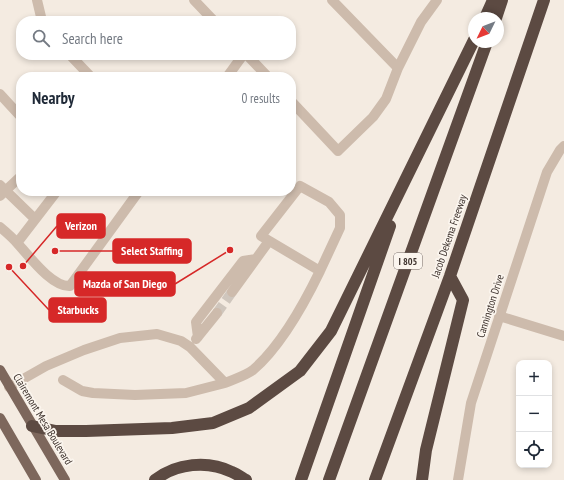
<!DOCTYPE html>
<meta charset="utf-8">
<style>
:root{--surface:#fff;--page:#f2f2f3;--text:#1f2937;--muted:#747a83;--line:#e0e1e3}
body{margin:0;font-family:"PT Sans Narrow",sans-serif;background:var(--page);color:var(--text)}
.controls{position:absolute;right:12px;bottom:12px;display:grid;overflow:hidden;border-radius:8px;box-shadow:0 2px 6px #0003}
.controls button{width:36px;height:36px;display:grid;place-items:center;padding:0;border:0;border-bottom:1px solid var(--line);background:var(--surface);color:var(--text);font:20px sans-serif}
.compass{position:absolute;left:468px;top:12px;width:36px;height:36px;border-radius:50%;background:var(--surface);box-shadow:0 2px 6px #0003;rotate:227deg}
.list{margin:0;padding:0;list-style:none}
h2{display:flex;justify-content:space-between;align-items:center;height:52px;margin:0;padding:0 16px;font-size:17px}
h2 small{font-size:13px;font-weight:400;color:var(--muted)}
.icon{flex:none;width:22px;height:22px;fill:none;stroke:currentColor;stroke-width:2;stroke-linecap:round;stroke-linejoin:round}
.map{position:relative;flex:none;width:564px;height:480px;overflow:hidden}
.search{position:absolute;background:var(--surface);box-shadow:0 2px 6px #0003;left:16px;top:16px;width:280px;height:44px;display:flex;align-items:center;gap:10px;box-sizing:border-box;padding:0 14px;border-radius:16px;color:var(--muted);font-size:15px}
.panel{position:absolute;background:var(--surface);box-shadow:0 2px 6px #0003;left:16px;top:72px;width:280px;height:124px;border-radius:16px}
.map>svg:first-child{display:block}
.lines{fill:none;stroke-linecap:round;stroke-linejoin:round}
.minor-tunnel{stroke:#cfc6bd;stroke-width:10;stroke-dasharray:10 5;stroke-linecap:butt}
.minor{stroke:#cdbbac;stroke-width:10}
.major{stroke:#7d675c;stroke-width:10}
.highway{stroke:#5c4a42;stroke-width:12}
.labels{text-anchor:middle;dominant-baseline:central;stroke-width:3.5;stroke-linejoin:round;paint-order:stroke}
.shield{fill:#fbf5ee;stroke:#756b66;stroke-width:1}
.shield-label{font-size:10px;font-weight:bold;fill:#3b302b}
.street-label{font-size:11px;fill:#3b302b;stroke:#fbf5ee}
.leader{fill:none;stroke:#d62828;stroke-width:1.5}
.callout-dot{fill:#d62828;stroke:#fbf5ee;stroke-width:1.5}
.callout{fill:#d62828;stroke:#d62828;stroke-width:1.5}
.callout-label{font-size:12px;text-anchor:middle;font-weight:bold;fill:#fff}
</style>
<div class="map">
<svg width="564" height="480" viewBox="0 0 564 480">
<rect width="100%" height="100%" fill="#f4ebe1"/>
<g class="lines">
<!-- minor-tunnel -->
<path class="minor-tunnel" d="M217 313 232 292"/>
<!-- minor -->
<path class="minor" d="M37 0 42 21
M194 0 214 21
M332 0 398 68
M70 55 91 77
M247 55 268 77
M227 77 243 55
M0 94 21 117
M291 101 338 151 373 117 386 99 398 68 421 22 437 0
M0 185 35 219
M0 196 21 176
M0 227C6 232 13 238 18 244 30 257 52 287 70 286L139 191
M17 243 57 191
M232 292 269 241
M499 316 564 336
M198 337 196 322 243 261 256 259
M196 339 217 313
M225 383C234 379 245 376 253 370 281 346 304 304 320 271L261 236 300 186 329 202 340 215V228L320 271
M9 387 46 366 84 350 120 338 157 334 181 341 190 347 225 383 186 393 135 395 93 393 82 391 63 380
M458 480 471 403 547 172 560 150 564 146"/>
<!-- major -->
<path class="major" d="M0 370 65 480
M0 418 36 480"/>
<!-- highway -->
<path class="highway" d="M485 18 493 0
M496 18 502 0
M32 426 56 431H86L172 428 213 423 249 408 300 371 331 331 474 40
M155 480C176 463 208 460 232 472 237 474 241 477 246 480
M301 480 390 226
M329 480 487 42
M375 480 450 276 544 0
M422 480 426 450 463 300 450 276"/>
</g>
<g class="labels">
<!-- shield labels -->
<rect class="shield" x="394" y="253" width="28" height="16" rx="3"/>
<g class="shield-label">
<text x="408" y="261">I 805</text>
</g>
<!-- street labels -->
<g class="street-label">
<text transform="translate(449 236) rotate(-71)">Jacob Dekema Freeway</text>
<text transform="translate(490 306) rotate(-72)">Cannington Drive</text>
<text transform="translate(43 419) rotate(59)">Clairemont Mesa Boulevard</text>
</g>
</g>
<!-- callouts -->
<path class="leader" d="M23 266L57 226M55 251L113 251M230 250L175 284M9 267L49 310"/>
<g class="callout-dot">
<circle cx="23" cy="266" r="4"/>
<circle cx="55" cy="251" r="4"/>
<circle cx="230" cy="250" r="4"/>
<circle cx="9" cy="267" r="4"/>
</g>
<g class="callout">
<rect x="57" y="214" width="48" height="24" rx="4"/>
<rect x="113" y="239" width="78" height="24" rx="4"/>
<rect x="75" y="272" width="100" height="24" rx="4"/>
<rect x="49" y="298" width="57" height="24" rx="4"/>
</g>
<g class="callout-label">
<text x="81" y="230">Verizon</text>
<text x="152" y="255">Select Staffing</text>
<text x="125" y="288">Mazda of San Diego</text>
<text x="78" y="314">Starbucks</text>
</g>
</svg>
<div class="controls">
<button>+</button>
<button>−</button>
<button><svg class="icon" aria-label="locate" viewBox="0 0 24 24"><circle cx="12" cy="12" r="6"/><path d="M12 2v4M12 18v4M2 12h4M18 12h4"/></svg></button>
</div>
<svg class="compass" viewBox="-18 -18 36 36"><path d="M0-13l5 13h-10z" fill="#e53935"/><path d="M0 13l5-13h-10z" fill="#747a83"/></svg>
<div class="search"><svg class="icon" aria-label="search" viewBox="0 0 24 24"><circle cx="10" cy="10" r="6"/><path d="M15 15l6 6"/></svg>Search here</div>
<section class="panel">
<h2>Nearby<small>0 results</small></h2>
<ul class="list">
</ul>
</section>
</div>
